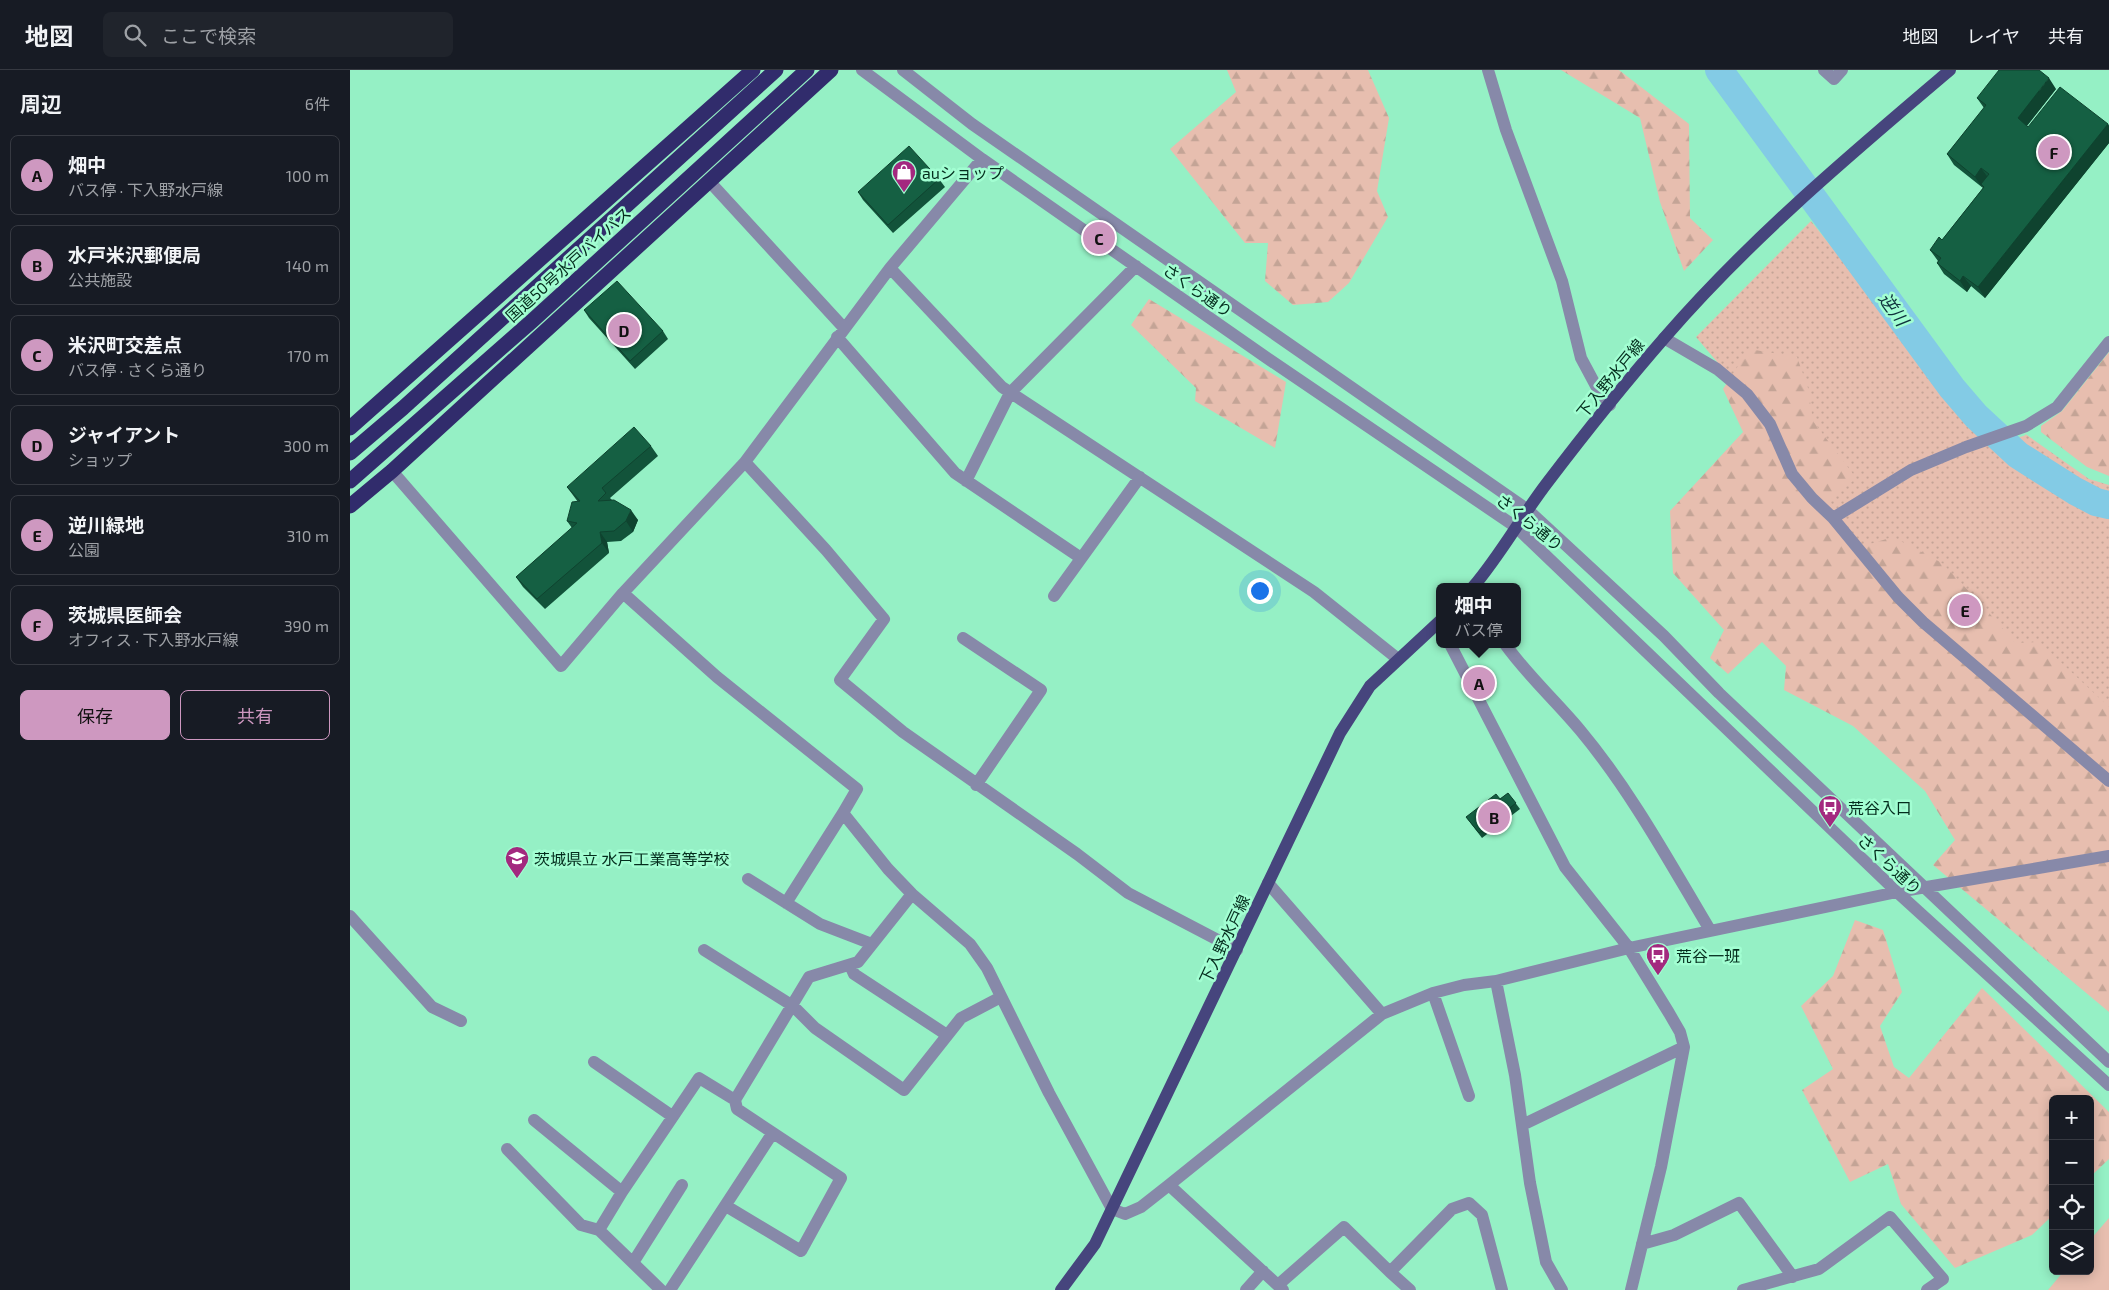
<!DOCTYPE html>
<html lang="ja">
<meta charset="utf-8">
<style>
:root{--surface:#171b24;--page:#20242c;--text:#f1f3f6;--muted:#9ea1a6;--line:#363941;--accent:#ce98c0}
body{margin:0;font-family:"Exo 2","Noto Sans JP",sans-serif;background:var(--page);color:var(--text)}
.controls{position:absolute;right:15px;bottom:15px;display:grid;overflow:hidden;border-radius:8px;box-shadow:0 2px 12px #0003}
.controls button{width:45px;height:45px;display:grid;place-items:center;padding:0;border:0;border-bottom:1px solid var(--line);background:var(--surface);color:var(--text);font:25px sans-serif}
.you{position:absolute;left:909px;top:520px;width:18px;height:18px;margin:-12px;border:4px solid #fff;border-radius:50%;background:#1a73e8;box-shadow:0 0 0 8px #1a73e833}
.badge{display:grid;place-items:center;width:32px;height:32px;border-radius:50%;background:var(--accent);color:#111;font-size:16px;font-weight:700}
.pin{position:absolute;translate:-50% -50%;border:2px solid #fff;box-shadow:0 1px 5px #0006}
.popup{position:absolute;left:1086px;top:513px;width:85px;height:65px;box-sizing:border-box;display:grid;place-content:center;border-radius:8px;background:var(--surface);filter:drop-shadow(0 1px 4px #0005);font-size:16px;white-space:nowrap;color:var(--muted)}
.popup b{font-size:19px;color:var(--text)}
.popup::after{content:'';position:absolute;left:50%;top:100%;margin-left:-10px;border:10px solid transparent;border-top-color:var(--surface)}
.list{margin:0;padding:0;list-style:none}
h2{display:flex;justify-content:space-between;align-items:center;height:65px;margin:0;padding:0 20px;font-size:21px}
h2 small{font-size:16px;font-weight:400;color:var(--muted)}
.list li{display:grid;grid-template-columns:32px 1fr auto;gap:15px;align-items:center;box-sizing:border-box;height:80px;margin:0 10px 10px;padding:0 10px;border:1px solid var(--line);border-radius:8px}
.list b{display:block;font-size:19px;white-space:nowrap}
.list p{margin:0;font-size:16px;white-space:nowrap;color:var(--muted)}
.list em{font-size:16px;font-style:normal;color:var(--muted)}
.actions{display:flex;gap:10px;padding:15px 20px}
.actions a{flex:1;padding:11px 0;border:1px solid var(--accent);border-radius:8px;text-align:center;font-size:18px;color:var(--accent)}
.actions .main{background:var(--accent);color:#111}
.icon{flex:none;width:28px;height:28px;fill:none;stroke:currentColor;stroke-width:2;stroke-linecap:round;stroke-linejoin:round}
.map{position:relative;flex:none;width:1759px;height:1220px;overflow:hidden}
header{display:flex;align-items:center;gap:30px;box-sizing:border-box;height:70px;padding:0 25px;background:var(--surface);border-bottom:1px solid var(--line)}
header strong{font-size:24px}
nav{display:flex;gap:28px;margin-inline-start:auto;font-size:18px}
.search{width:350px;height:45px;background:var(--page);display:flex;align-items:center;gap:12px;box-sizing:border-box;padding:0 18px;border-radius:8px;color:var(--muted);font-size:19px}
main{display:flex}
aside{flex:1;background:var(--surface)}
.map>svg:first-child{display:block}
.grass{fill:url(#grass-dots)}
.forest{fill:url(#forest-firs)}
.garden{fill:#e7beaf}
.lines{fill:none;stroke-linecap:round;stroke-linejoin:round}
.river{stroke:#83cbe5;stroke-width:28}
.minor{stroke:#8789a9;stroke-width:12}
.major{stroke:#46457d;stroke-width:12}
.highway{stroke:#312c6c;stroke-width:15}
.wall{fill:#12533a}
.shaded-wall{fill:#0f432f}
.building{fill:#156043;stroke:#0f432f}
.labels{text-anchor:middle;dominant-baseline:central;stroke-width:5;stroke-linejoin:round;paint-order:stroke}
.poi-label{font-size:16px;fill:#042d1d;stroke:#a2fed2;text-anchor:start}
.street-label{font-size:16px;fill:#042d1d;stroke:#a2fed2}
.water-label{font-size:18px;font-style:italic;fill:#0f323d;stroke:#a2fed2}
</style>
<header>
<strong>地図</strong>
<div class="search"><svg class="icon" aria-label="search" viewBox="0 0 24 24"><circle cx="10" cy="10" r="6"/><path d="M15 15l6 6"/></svg>ここで検索</div>
<nav><a>地図</a><a>レイヤ</a><a>共有</a></nav>
</header>
<main>
<aside>
<h2>周辺<small>6件</small></h2>
<ul class="list">
<li><span class="badge">A</span><div><b>畑中</b><p>バス停 · 下入野水戸線</p></div><em>100 m</em></li>
<li><span class="badge">B</span><div><b>水戸米沢郵便局</b><p>公共施設</p></div><em>140 m</em></li>
<li><span class="badge">C</span><div><b>米沢町交差点</b><p>バス停 · さくら通り</p></div><em>170 m</em></li>
<li><span class="badge">D</span><div><b>ジャイアント</b><p>ショップ</p></div><em>300 m</em></li>
<li><span class="badge">E</span><div><b>逆川緑地</b><p>公園</p></div><em>310 m</em></li>
<li><span class="badge">F</span><div><b>茨城県医師会</b><p>オフィス · 下入野水戸線</p></div><em>390 m</em></li>
</ul>
<div class="actions"><a class="main">保存</a><a>共有</a></div>
</aside>
<div class="map">
<svg width="1759" height="1220" viewBox="0 0 1759 1220">
<defs>
<pattern id="grass-dots" width="8" height="8" patternUnits="userSpaceOnUse" patternTransform="scale(1.25)"><rect width="8" height="8" fill="#e7beaf"/><path d="M2 2h.1M6 6h.1" fill="none" stroke="#c4a496" stroke-width="1.8" stroke-linecap="round"/></pattern>
<pattern id="forest-firs" width="22" height="20" patternUnits="userSpaceOnUse" patternTransform="scale(1.25)"><rect width="22" height="20" fill="#e7beaf"/><path d="M5 1l3.5 6h-7zM16 11l3.5 6h-7z" fill="#c4a496"/></pattern>
</defs>
<rect width="100%" height="100%" fill="#95f0c5"/>
<!-- grass -->
<path class="grass" d="M1461 151 1641 377 1676 365 1674 363 1739 409 1759 415V928L1476 433 1482 428 1346 267Z"/>
<!-- forest -->
<path class="forest" d="M877 0H1018L1039 48 1027 121 1038 147 999 213 978 232 943 235 915 211 918 173H895L820 79 886 22Z
M1211 0H1269L1339 54 1340 148 1363 170 1334 201 1310 132 1290 48Z
M799 229 936 312 925 378 845 331 846 318 781 255Z
M1399 279 1447 287 1458 318 1463 351 1506 408 1477 433 1510 477 1543 467 1592 493 1633 536 1665 573 1689 572 1759 637V942L1583 795 1605 770 1575 721 1503 656 1434 620 1436 596 1412 572 1378 604 1360 588 1374 560 1323 503 1320 441 1393 362 1373 319Z
M1759 282V406L1737 397 1691 362V356L1712 341Z
M1505 850 1533 860 1552 922 1530 956 1544 997 1559 1008 1632 918 1759 1042V1089L1740 1107V1029H1703V1145L1682 1165 1605 1198 1551 1134 1538 1094 1500 1112 1452 1020 1483 999 1451 936 1483 906Z"/>
<!-- garden -->
<path class="garden" d="M1759 1148V1220H1698L1714 1201H1740V1170Z"/>
<g class="lines">
<!-- river -->
<path class="river" d="M1369 0 1602 318 1626 346 1668 385 1725 421 1746 432 1759 435"/>
<!-- minor -->
<path class="minor" d="M512 0 632 89 917 288 1166 457 1547 822 1759 1015
M553 0 622 54 1178 440 1314 566 1369 623 1759 992
M1138 0 1156 60 1212 211 1231 288 1246 316 1260 335
M1474 0 1484 9 1492 0
M359 111 494 258
M540 198 652 317 964 522 1048 589
M487 267 605 403 731 488
M1314 268 1367 299 1397 324 1420 354 1442 404 1462 428 1483 448 1548 527 1573 552 1759 711
M395 392 476 480 534 549 490 610 553 662 727 784 778 823 887 880
M42 401 211 596 273 523 395 392 540 198 632 89
M616 411 660 323 786 196
M1483 448 1561 400 1616 377 1676 356 1707 337 1759 272
M273 523 367 607 507 719 493 743 538 799 562 824 620 874 637 898 699 1023 762 1139 775 1144 791 1137 819 1115 1032 944 1083 923 1114 915 1146 911 1279 878 1547 822 1759 786
M704 526 790 407
M613 568 691 620 626 715
M1100 574 1215 797 1279 878 1319 943 1330 962 1334 977 1311 1097 1281 1220
M1155 574C1177 605 1206 631 1230 660 1281 721 1320 793 1360 860
M398 809 470 854 522 874
M918 813 1032 944
M436 833 493 743
M0 846 82 937 111 951
M354 880 443 936 465 958 554 1020 611 948 651 927
M500 895 504 904 597 965
M1146 911 1165 1005 1180 1113 1196 1192 1212 1220
M1083 923 1119 1026
M244 992 322 1046
M184 1050 272 1122
M1172 1055 1334 977
M157 1079 231 1155 249 1160 311 1220
M819 1115 933 1220
M376 1136 451 1181 491 1108 387 1039 385 1030 459 907 508 892 562 824
M249 1160 272 1122 349 1008 385 1030
M1292 1174 1324 1165 1389 1133 1443 1207
M284 1191 332 1115
M1040 1202 1060 1220
M928 1215 994 1157 1040 1202 1102 1139 1119 1133 1132 1145 1152 1220
M320 1220 422 1064
M896 1220 913 1201
M1393 1220 1469 1199 1540 1147 1593 1209 1577 1220"/>
<!-- major -->
<path class="major" d="M1123 517C1151 484 1171 447 1197 413 1235 363 1275 313 1316 266 1402 167 1501 84 1600 0
M711 1220 745 1174 990 663 1020 616 1090 551"/>
<!-- highway -->
<path class="highway" d="M0 358 403 0
M0 383 53 338 426 0
M0 411 182 251 457 0
M0 436 42 401 481 0"/>
</g>
<!-- wall -->
<path class="wall" d="M1706 19 1677 56 1678 57 1758 54 1759 56V73L1635 228 1621 216 1617 222 1594 204 1587 193 1588 191 1580 180 1592 170 1633 118 1604 95 1597 84 1634 38 1627 28Z
M589 109 595 117 543 163 513 130 508 122Z
M234 240 313 261 318 269 285 299 239 248Z
M301 376 308 386 260 428 262 430 288 450 283 462 271 471 257 472 259 483 195 539 173 517 166 507 222 458 217 451 228 432 217 417Z
M1158 723 1170 739 1132 768 1116 747 1150 729Z"/>
<!-- shaded-wall -->
<path class="shaded-wall" d="M1699 8 1706 19 1675 58 1668 48Z
M1758 54 1759 56V73L1635 228 1628 217Z
M1631 98 1639 109 1631 114 1632 117 1625 107Z
M1613 206 1621 216 1617 222 1610 211Z
M281 440 288 450 283 462 276 451Z
M250 462 257 472 259 483 252 473Z"/>
<!-- building -->
<path class="building" d="M1649 0H1689L1699 8 1668 48 1678 57 1710 17 1758 54 1628 217 1613 206 1610 211 1587 193 1591 188 1580 180 1589 167 1592 170 1634 117 1631 114 1639 104 1631 98 1625 107 1597 84 1636 35 1627 28Z
M559 76 589 109 538 155 508 122Z
M267 211 313 261 280 291 234 240Z
M284 357 301 376 252 418 256 423 248 431 264 430 281 440 276 451 264 461 250 462 252 473 187 529 166 507 227 453 217 451 222 432 230 431 217 417Z
M1158 723 1166 733 1129 763 1116 747 1146 724 1150 729Z"/>
<!-- icons -->
<defs>
<g id="shop-pin" transform="scale(1.25)"><path d="M0 17L-7.5 6A9.5 9.5 0 1 1 7.5 6Z" fill="#a3297f" stroke="#a2fed2"/><path d="M-5-2.5h2.3a2.7 3.5 0 0 1 5.4 0H5L5.5 6h-11ZM-1.5-2.5h3a1.5 2.3 0 0 0-3 0Z" fill="#fff"/></g>
<g id="bus-pin" transform="scale(1.25)"><path d="M0 17L-7.5 6A9.5 9.5 0 1 1 7.5 6Z" fill="#a3297f" stroke="#a2fed2"/><path d="M-5-6H5V4H4V6H2V4H-2V6H-4V4H-5ZM-3.5-4V0h7V-4ZM-3.5 1.2v1.5H-2V1.2ZM2 1.2v1.5H3.5V1.2Z" fill="#fff"/></g>
<g id="school-pin" transform="scale(1.25)"><path d="M0 17L-7.5 6A9.5 9.5 0 1 1 7.5 6Z" fill="#a3297f" stroke="#a2fed2"/><path d="M0-5L7-2L0 1L-7-2ZM-4 1L0 2.5L4 1V4Q0 6-4 4Z" fill="#fff"/></g>
</defs>
<g fill-rule="evenodd">
<use href="#shop-pin" x="554" y="102"/>
<use href="#bus-pin" x="1480" y="737"/>
<use href="#school-pin" x="167" y="788"/>
<use href="#bus-pin" x="1308" y="885"/>
</g>
<g class="labels">
<!-- poi labels -->
<g class="poi-label">
<text x="572" y="102">auショップ</text>
<text x="1498" y="737">荒谷入口</text>
<text x="184" y="788">茨城県立 水戸工業高等学校</text>
<text x="1326" y="885">荒谷一班</text>
</g>
<!-- street labels -->
<g class="street-label">
<text transform="translate(218 194) rotate(-42)">国道50号水戸バイパス</text>
<text transform="translate(848 220) rotate(35)">さくら通り</text>
<text transform="translate(1260 308) rotate(-51)">下入野水戸線</text>
<text transform="translate(1180 452) rotate(39)">さくら通り</text>
<text transform="translate(1540 794) rotate(43)">さくら通り</text>
<text transform="translate(874 869) rotate(-65)">下入野水戸線</text>
</g>
<!-- water labels -->
<g class="water-label">
<text transform="translate(1544 239) rotate(54)">逆川</text>
</g>
</g>
</svg>
<div class="controls">
<button>+</button>
<button>−</button>
<button><svg class="icon" aria-label="locate" viewBox="0 0 24 24"><circle cx="12" cy="12" r="6"/><path d="M12 2v4M12 18v4M2 12h4M18 12h4"/></svg></button>
<button><svg class="icon" aria-label="layers" viewBox="0 0 24 24"><path d="M12 4l9 5-9 5-9-5zM3 14l9 5 9-5"/></svg></button>
</div>
<div class="you"></div>
<div class="pin badge" style="left:1129px;top:613px">A</div>
<div class="popup"><b>畑中</b>バス停</div>
<div class="pin badge" style="left:1144px;top:747px">B</div>
<div class="pin badge" style="left:749px;top:168px">C</div>
<div class="pin badge" style="left:274px;top:260px">D</div>
<div class="pin badge" style="left:1615px;top:540px">E</div>
<div class="pin badge" style="left:1704px;top:82px">F</div>
</div>
</main>
